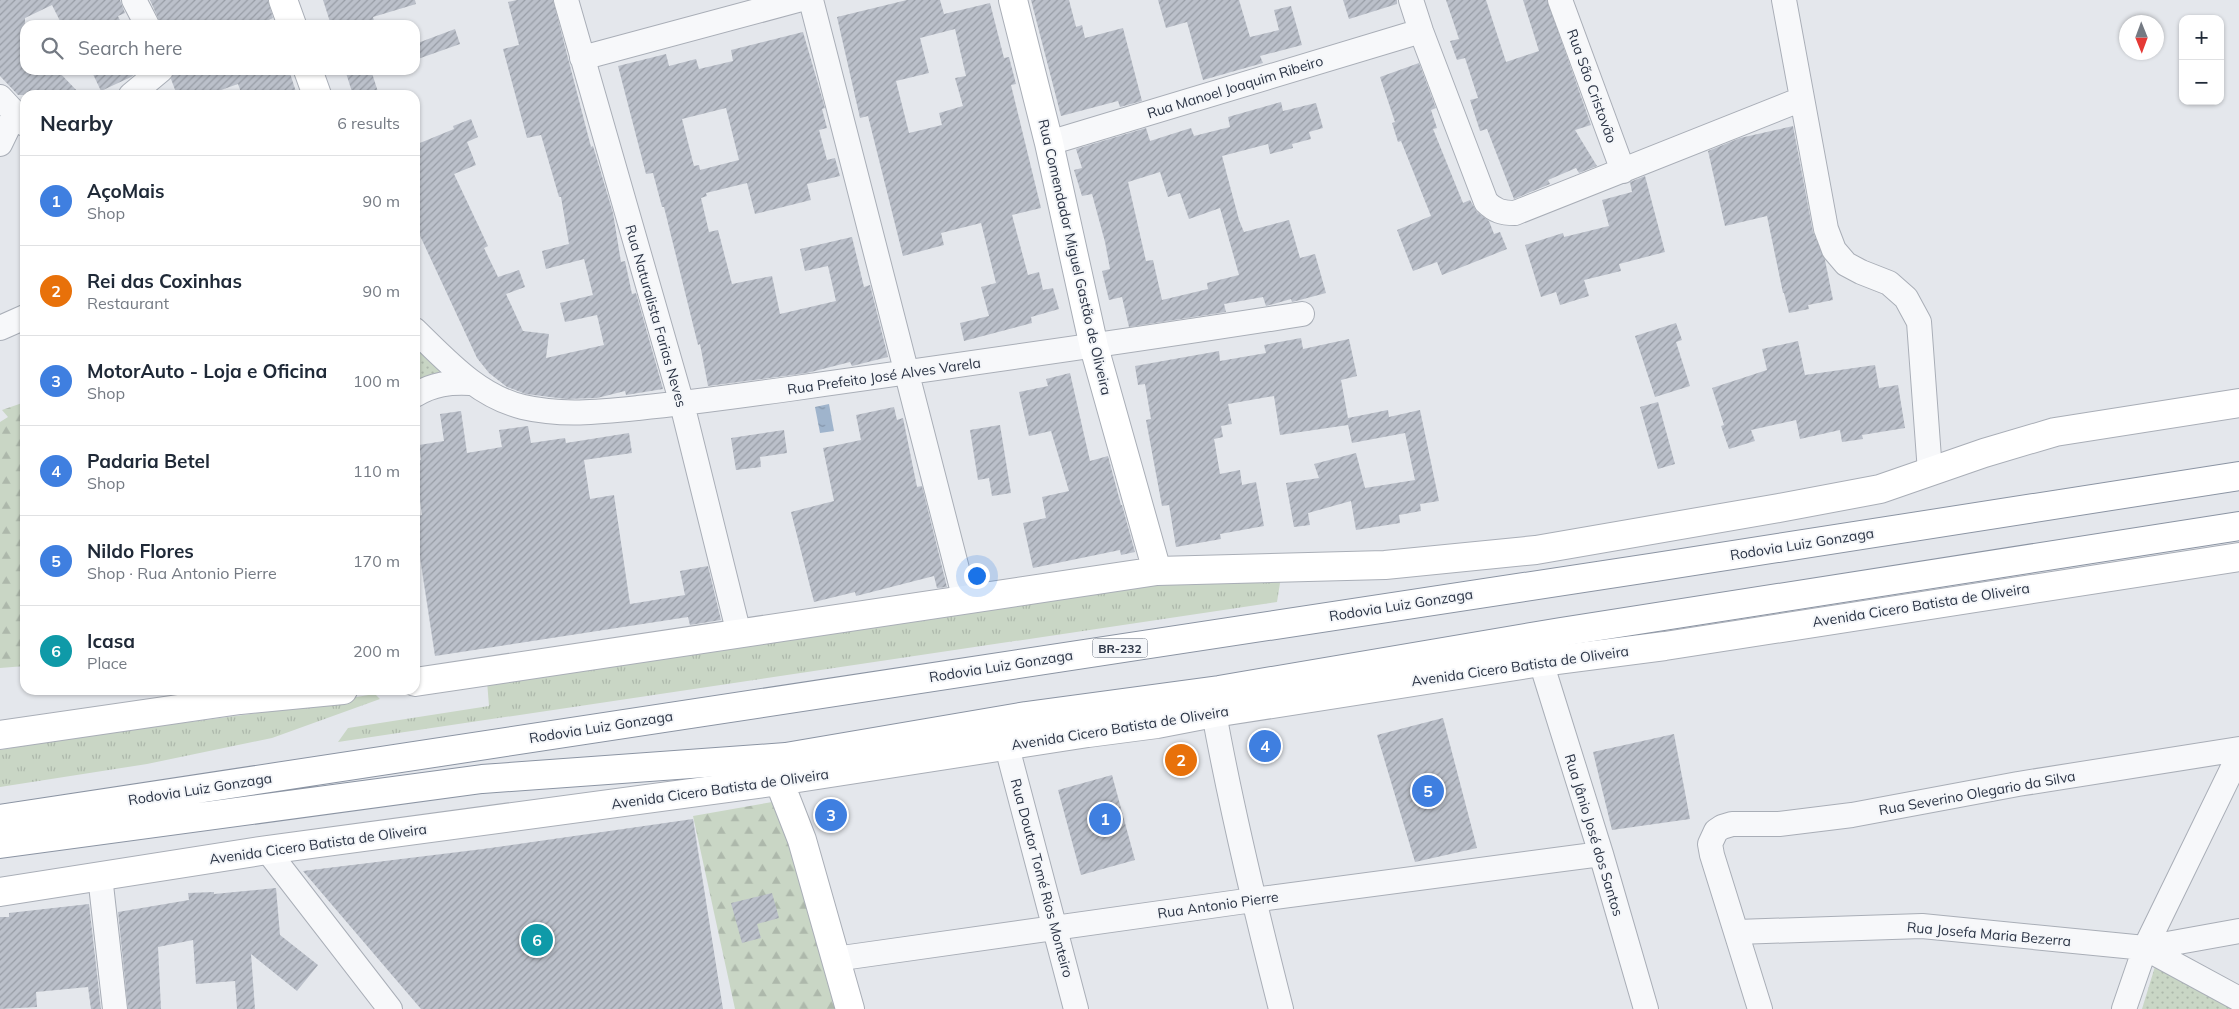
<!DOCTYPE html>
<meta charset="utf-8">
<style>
:root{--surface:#fff;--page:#f6f6f7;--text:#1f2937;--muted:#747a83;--line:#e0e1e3;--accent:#d1495b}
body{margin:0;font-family:Mulish,sans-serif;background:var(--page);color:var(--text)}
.controls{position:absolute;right:15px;top:15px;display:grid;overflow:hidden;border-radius:10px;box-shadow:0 1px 4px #0004}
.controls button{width:45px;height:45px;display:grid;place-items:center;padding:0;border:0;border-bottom:1px solid var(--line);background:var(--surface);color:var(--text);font:25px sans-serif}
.compass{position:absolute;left:2119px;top:15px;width:45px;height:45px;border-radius:50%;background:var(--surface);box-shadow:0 1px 4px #0004;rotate:179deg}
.you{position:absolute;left:976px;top:575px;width:18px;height:18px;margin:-12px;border:4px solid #fff;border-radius:50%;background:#1a73e8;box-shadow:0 0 0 8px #1a73e833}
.badge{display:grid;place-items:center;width:32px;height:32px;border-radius:50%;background:var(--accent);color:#fff;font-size:16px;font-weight:700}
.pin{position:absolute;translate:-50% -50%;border:2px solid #fff;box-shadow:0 1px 5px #0006}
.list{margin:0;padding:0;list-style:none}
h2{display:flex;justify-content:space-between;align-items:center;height:65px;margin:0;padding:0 20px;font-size:21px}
h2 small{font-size:16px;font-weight:400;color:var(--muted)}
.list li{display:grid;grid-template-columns:32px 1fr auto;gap:15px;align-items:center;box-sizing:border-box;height:90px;padding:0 20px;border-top:1px solid var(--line)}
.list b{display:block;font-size:19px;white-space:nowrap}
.list p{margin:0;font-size:16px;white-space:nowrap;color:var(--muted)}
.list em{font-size:16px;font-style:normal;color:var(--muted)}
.icon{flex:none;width:28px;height:28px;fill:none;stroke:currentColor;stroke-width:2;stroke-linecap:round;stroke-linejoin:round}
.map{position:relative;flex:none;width:2239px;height:1009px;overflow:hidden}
.search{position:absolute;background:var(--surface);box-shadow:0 1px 4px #0004;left:20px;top:20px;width:400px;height:55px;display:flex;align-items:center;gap:12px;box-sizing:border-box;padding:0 18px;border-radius:15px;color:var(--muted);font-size:19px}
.panel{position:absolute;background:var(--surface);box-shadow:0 1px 4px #0004;left:20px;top:90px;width:400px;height:605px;border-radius:15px}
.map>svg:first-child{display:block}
.grass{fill:url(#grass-tufts)}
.forest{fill:url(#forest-firs)}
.park{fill:url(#park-dots)}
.water{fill:url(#water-ripples)}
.building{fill:url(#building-hatch);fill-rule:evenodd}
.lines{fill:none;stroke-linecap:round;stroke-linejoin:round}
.street-casing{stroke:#a9aeb7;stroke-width:26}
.secondary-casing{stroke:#a9aeb7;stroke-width:30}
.highway-casing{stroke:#8b94a3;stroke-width:30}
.street{stroke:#f7f8fa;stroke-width:24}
.secondary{stroke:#fff;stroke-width:28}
.highway{stroke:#fff;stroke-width:28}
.labels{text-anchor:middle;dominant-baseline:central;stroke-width:4;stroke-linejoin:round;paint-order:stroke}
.shield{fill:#f4f6f9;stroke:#676e7b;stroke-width:1}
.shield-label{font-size:12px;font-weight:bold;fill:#2b3445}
.street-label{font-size:14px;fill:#2b3445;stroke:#f4f6f9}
</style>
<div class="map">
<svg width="2239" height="1009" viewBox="0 0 2239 1009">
<defs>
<pattern id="grass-tufts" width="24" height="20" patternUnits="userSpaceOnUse" patternTransform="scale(1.25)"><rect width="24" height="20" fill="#c9d6c5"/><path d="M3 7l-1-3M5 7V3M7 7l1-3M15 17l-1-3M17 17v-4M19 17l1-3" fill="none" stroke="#adb8ab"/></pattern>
<pattern id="forest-firs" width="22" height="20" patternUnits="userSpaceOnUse" patternTransform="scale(1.25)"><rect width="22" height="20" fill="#c9d6c5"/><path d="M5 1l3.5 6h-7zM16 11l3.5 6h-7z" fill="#adb8ab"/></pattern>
<pattern id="park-dots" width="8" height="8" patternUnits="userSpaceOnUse" patternTransform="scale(1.25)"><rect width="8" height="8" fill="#c9d6c5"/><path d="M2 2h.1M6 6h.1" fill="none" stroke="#adb8ab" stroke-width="1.8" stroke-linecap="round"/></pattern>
<pattern id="water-ripples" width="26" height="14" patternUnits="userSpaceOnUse" patternTransform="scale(1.25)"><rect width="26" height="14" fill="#9fb4cc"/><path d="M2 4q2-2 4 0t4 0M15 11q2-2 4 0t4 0" fill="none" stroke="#8293a7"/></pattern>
<pattern id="building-hatch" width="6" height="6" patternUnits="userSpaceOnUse" patternTransform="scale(1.25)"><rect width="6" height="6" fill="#bbc0ca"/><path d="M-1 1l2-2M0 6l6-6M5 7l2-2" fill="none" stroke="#989da6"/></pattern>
</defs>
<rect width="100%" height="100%" fill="#e4e7ec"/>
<!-- grass -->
<path class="grass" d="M1283 564 1277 602 338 742 348 728 489 706 487 681Z
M375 694 380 699 272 738 147 764 0 787V750L68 738 257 713Z"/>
<!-- forest -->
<path class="forest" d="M25 402V666L0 668V422L8 417 2 410Z
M778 801 837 1009H735L693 816Z"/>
<!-- park -->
<path class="park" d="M415 333 446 366 435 375 415 383Z
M2157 960 2236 1009H2142Z"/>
<!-- water -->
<path class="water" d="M829 404 834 431 820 433 815 407Z"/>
<!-- building -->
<path class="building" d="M0 0H120L125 13 118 16 122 25H62L52 5 25 18V70H57L81 95H18L0 76Z
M150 0H268L273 18 258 25H161Z
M323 0H415L416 4 373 17 375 25H331Z
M517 0H553L591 147 593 146 613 213 621 262 625 261 632 294 636 293 663 389 626 395 625 391 597 398 566 399 526 394 507 387 489 373 477 358 415 225V201L420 199 415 188V145L454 129 453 126 471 119 478 137 467 142 476 165 454 174 488 246 484 248 498 277 519 270 525 287 506 294 523 331 549 334 546 358 604 345 597 315 565 322 560 303 593 295 584 259 546 269 542 251 569 244 561 197H559L541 135 527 138 503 49 519 45 508 2Z
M907 0H940L944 14 990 3 1004 58 1009 57 1016 84 1011 85 1041 208 1012 215 1028 275 1039 272 1043 290 1053 288 1059 309 1031 317 1032 323 964 341 960 323 989 316 981 287 996 283 981 223 941 233 944 245 903 256 868 116 860 118 837 17ZM955 29 966 76 955 78 963 106 939 113 942 125 909 133 896 81 929 73 920 38Z
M1031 0H1069L1076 27 1082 25 1085 38 1123 28 1142 101 1120 107 1118 101 1061 116Z
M1158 0H1239L1250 37 1279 30 1274 10 1291 6 1302 45 1260 56 1263 63 1203 80 1187 22 1166 28Z
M1343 0H1397V4L1349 19Z
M1446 0H1486L1506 62 1539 51 1523 0H1547L1591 125 1575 130 1597 166 1579 173 1576 168 1548 180 1550 184 1514 199 1487 129 1480 131 1470 100 1478 98 1465 58 1457 60 1450 41 1459 39Z
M455 29 460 44 415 60V44Z
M803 32 825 108 822 109 827 128 819 130 827 160 835 158 840 176 807 184 811 200 755 214 747 183 706 193 707 196 701 198 709 232 718 230 732 284 772 276 780 314 836 301 828 266 805 271 800 249 852 237 864 287 870 285 888 357 852 366 850 362 807 373 708 386 700 344 698 345 664 207H662L653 173 646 174 618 66 666 54 669 66 696 59 699 69 733 61 731 50ZM726 108 739 160 700 170 699 165 694 166 682 119Z
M1419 63 1436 108 1431 110 1437 128 1433 129 1463 203 1470 200 1477 212 1489 221 1494 234 1500 232 1507 249 1442 275 1437 262 1413 271 1397 230 1431 216 1401 141 1398 142 1392 123 1395 122 1380 77Z
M91 70H140L131 77 101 91Z
M174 70H190L191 74 204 70H289L297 95H242L238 84 207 95H177L171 79Z
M345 70H371L379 95H353Z
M1281 102 1283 111 1316 103 1323 128 1309 132 1311 139 1292 144 1293 148 1270 154 1268 144 1222 156 1239 220 1244 232 1289 220 1300 258 1315 254 1326 293 1296 301 1292 302 1291 299 1266 306 1263 297 1224 304 1226 312 1129 327 1122 297 1109 300 1102 271 1110 269 1105 242 1092 194 1082 196 1074 170 1082 168 1076 149 1146 128 1150 141 1191 128 1194 136 1230 127 1228 117ZM1160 172 1168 197 1180 193 1189 219 1220 208 1239 275 1207 283 1208 289 1162 300 1153 260 1146 261 1128 182Z
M1793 126 1813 232 1825 260 1833 300 1808 305 1809 309 1789 313 1784 293H1783L1767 216 1725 226 1708 151 1740 138Z
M1645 176 1665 252 1619 264 1621 271 1584 280 1589 296 1560 305 1556 292 1541 297 1525 245 1563 233 1564 237 1609 226 1602 200 1632 192 1630 182Z
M1676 323 1682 340 1676 342 1690 386 1655 397 1635 336Z
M1301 338 1303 349 1349 339 1357 376 1341 380 1348 418 1388 410 1389 417 1420 410 1439 501 1420 504 1421 511 1399 515 1400 523 1356 530 1351 501 1308 513 1310 525 1294 527 1286 483 1319 478 1314 464 1356 453 1365 488 1415 480 1405 433 1352 443 1348 425 1280 435 1274 396 1228 404 1232 424 1221 426 1223 437 1214 439 1220 474 1240 470 1242 485 1256 482 1264 526 1220 534 1221 539 1176 547 1169 505 1162 506 1146 420 1151 419 1145 384 1138 385 1135 366 1219 351 1220 361 1266 353 1264 345Z
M1798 341 1805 375 1875 365 1879 388 1898 385 1905 428 1862 435 1863 439 1842 442 1840 430 1800 439 1796 420 1751 430 1755 441 1729 449 1721 426 1724 425 1712 388 1767 370 1762 349Z
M1070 373 1090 461 1108 456 1121 505H1122L1135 552 1121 555 1120 550 1033 568 1023 523 1046 518 1042 497 1069 491 1051 431 1029 436 1019 392 1048 386 1046 379Z
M1658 402 1675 464 1658 469 1640 407Z
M894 407 897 420 903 418 917 487 922 486 947 587 937 588 934 576 856 596 855 592 814 602 791 512 834 501 823 448 861 440 856 415Z
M461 411 467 453 502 447 499 430 528 426 531 443 565 438 566 443 629 433 632 453 584 460 590 499 614 495 630 604 685 595 680 571 708 566 721 620 690 625 688 617 435 656 415 525V516L422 515 415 461 421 460 419 445 444 441 440 414Z
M1000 425 1011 493 992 496 989 478 978 480 970 430Z
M784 430 787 453 760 457 761 467 736 470 731 438Z
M1443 718 1477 848 1415 862 1377 735Z
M1674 734 1690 819 1612 830 1593 752Z
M1112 775 1135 860 1081 875 1058 790Z
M693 819 723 1009H421L303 871 483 849Z
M276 888 280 935 318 965 297 991 251 954 255 1009H237L235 981 196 984 193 940 158 947 161 1009H128L118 912 189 900 188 893 214 892V894Z
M772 893 779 918 757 924 761 938 742 943 731 903Z
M89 904 101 1009H91L88 987 36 992 37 1007 0 1009V917H9V913Z"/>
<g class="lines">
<!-- street casing -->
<g class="street-casing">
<path id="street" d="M134 0 147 25
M566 0 682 404 739 634
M811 0 965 600
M1411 0 1421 31 1486 202C1495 211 1502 213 1515 213L1802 99
M1560 0 1623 171
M1784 0 1826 229 1834 250 1846 264 1861 272 1889 283 1906 298 1919 322 1930 472
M582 58 798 0
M131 95 161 70
M0 97 25 124
M1049 143 1421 31
M0 144 15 113
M0 328 25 317
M415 330C447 361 478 396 523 407 561 416 599 412 638 408 688 403 739 396 789 389 960 365 1131 341 1302 314
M415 395C433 384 450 382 470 383
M1541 662 1601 854 1646 1009
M1214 713C1232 813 1256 911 1281 1009
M1007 747 1076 1009
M267 850 390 1009
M100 876 115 1009
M1737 932 1922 926 2145 948 2239 931
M2145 948 2239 999
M835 959 1253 900 1601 854
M1760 1009 1712 855 1710 844 1716 831 1722 827 1732 824H1779L1852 815 2018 784 2239 749
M2124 1009 2145 948 2239 755"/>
</g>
<!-- secondary casing -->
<g class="secondary-casing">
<path id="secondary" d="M283 0 292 25
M1013 0 1049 143 1094 347 1157 571
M308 70 317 95
M415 682 1157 571 1385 565 1536 550 1779 508 1880 489 1984 453 2055 432 2239 403
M0 735 240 700 343 690
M779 781 802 840 850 1009
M0 892 267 850 779 781 1088 733 1157 724 1214 713 1541 662 1665 646 2239 557"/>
</g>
<!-- highway casing -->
<g class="highway-casing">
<path id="highway" d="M0 819 1656 567 2239 476
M0 844 482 779 786 757 1026 716 1219 690 1561 632 2239 526"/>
</g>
<!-- street -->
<use href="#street" class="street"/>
<!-- secondary -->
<use href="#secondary" class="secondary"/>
<!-- highway -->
<use href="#highway" class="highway"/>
</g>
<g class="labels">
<!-- shield labels -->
<rect class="shield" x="1092.5" y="638.5" width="55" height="19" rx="4"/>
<g class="shield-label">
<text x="1120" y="648">BR-232</text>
</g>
<!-- street labels -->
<g class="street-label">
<text transform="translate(1592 86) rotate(70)">Rua São Cristovão</text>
<text transform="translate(1235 87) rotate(-17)">Rua Manoel Joaquim Ribeiro</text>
<text transform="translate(1075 257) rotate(77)">Rua Comendador Miguel Gastão de Oliveira</text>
<text transform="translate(656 316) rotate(74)">Rua Naturalista Farias Neves</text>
<text transform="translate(884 376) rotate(-8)">Rua Prefeito José Alves Varela</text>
<text transform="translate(1802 544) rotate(-9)">Rodovia Luiz Gonzaga</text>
<text transform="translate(1401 605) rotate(-9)">Rodovia Luiz Gonzaga</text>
<text transform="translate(1921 605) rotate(-9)">Avenida Cicero Batista de Oliveira</text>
<text transform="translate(1001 666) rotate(-9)">Rodovia Luiz Gonzaga</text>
<text transform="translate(1520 666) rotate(-8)">Avenida Cicero Batista de Oliveira</text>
<text transform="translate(601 727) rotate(-9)">Rodovia Luiz Gonzaga</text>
<text transform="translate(1120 728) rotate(-9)">Avenida Cicero Batista de Oliveira</text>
<text transform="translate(200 789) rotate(-9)">Rodovia Luiz Gonzaga</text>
<text transform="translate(720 789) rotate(-8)">Avenida Cicero Batista de Oliveira</text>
<text transform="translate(1977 793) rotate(-10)">Rua Severino Olegario da Silva</text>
<text transform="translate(1594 835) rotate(73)">Rua Jânio José dos Santos</text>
<text transform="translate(318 844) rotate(-8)">Avenida Cicero Batista de Oliveira</text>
<text transform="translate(1042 878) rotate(75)">Rua Doutor Tomé Rios Monteiro</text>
<text transform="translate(1218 905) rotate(-8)">Rua Antonio Pierre</text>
<text transform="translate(1989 934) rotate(5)">Rua Josefa Maria Bezerra</text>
</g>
</g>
</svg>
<div class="controls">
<button>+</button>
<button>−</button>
</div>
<svg class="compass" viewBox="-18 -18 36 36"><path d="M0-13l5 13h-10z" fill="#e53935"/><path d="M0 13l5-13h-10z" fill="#747a83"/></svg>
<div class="you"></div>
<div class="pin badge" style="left:1105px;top:819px;background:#3f7fe0">1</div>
<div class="pin badge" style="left:1181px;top:760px;background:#e8710a">2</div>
<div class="pin badge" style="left:831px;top:815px;background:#3f7fe0">3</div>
<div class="pin badge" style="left:1265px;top:746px;background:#3f7fe0">4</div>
<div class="pin badge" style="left:1428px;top:791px;background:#3f7fe0">5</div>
<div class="pin badge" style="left:537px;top:940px;background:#0f9aa8">6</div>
<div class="search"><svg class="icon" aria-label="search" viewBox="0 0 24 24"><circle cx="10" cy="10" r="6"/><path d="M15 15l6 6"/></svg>Search here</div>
<section class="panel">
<h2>Nearby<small>6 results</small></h2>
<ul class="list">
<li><span class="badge" style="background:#3f7fe0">1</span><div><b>AçoMais</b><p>Shop</p></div><em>90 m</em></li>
<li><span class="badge" style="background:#e8710a">2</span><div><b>Rei das Coxinhas</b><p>Restaurant</p></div><em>90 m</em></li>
<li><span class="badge" style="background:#3f7fe0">3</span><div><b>MotorAuto - Loja e Oficina</b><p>Shop</p></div><em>100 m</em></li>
<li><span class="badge" style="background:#3f7fe0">4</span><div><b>Padaria Betel</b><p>Shop</p></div><em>110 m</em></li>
<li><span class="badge" style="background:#3f7fe0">5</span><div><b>Nildo Flores</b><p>Shop · Rua Antonio Pierre</p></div><em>170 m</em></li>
<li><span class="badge" style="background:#0f9aa8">6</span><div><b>Icasa</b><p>Place</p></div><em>200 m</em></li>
</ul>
</section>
</div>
